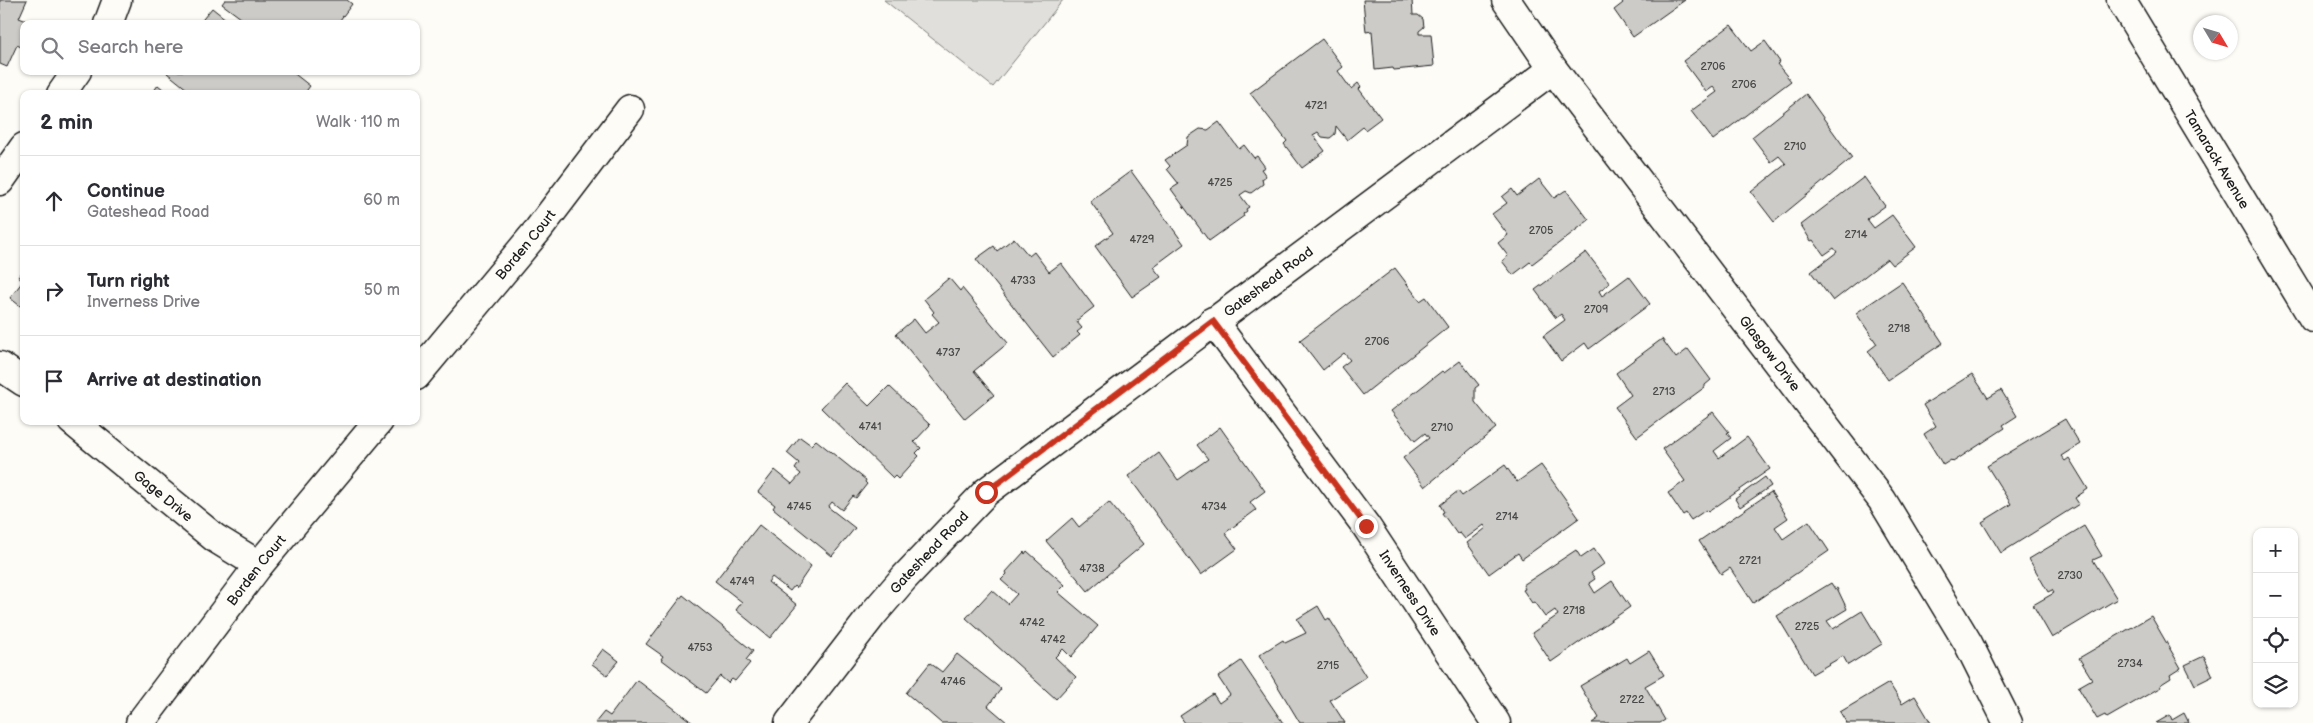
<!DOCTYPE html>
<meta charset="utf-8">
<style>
:root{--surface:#fff;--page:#f7f7f7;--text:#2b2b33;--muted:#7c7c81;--line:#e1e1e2}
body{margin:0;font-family:"Balsamiq Sans",sans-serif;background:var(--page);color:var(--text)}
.controls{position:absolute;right:15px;bottom:15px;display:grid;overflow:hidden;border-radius:10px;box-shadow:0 1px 4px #0004}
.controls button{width:45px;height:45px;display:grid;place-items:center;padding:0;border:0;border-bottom:1px solid var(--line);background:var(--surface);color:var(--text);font:25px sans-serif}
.compass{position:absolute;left:2193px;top:15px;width:45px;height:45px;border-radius:50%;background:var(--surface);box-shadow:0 1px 4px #0004;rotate:128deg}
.stop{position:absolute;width:15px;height:15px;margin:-11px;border:4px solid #c8321e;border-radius:50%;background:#fff}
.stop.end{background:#c8321e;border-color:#fff;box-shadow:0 1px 5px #0008}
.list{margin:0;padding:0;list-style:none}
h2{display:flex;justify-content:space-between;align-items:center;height:65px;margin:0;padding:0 20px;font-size:21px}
h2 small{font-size:16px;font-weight:400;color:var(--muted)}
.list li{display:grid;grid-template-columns:32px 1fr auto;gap:15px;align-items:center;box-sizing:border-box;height:90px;padding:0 20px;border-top:1px solid var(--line)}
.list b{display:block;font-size:19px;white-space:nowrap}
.list p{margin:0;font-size:16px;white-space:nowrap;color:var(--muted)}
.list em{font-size:16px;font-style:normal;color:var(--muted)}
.icon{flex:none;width:28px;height:28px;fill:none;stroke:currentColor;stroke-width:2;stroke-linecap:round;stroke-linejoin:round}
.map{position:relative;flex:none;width:2313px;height:723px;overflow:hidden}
.search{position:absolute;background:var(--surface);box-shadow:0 1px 4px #0004;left:20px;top:20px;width:400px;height:55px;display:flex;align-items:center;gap:12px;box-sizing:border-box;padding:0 18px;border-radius:10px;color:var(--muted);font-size:19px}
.panel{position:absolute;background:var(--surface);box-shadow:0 1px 4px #0004;left:20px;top:90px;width:400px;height:335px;border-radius:10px}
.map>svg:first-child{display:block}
.green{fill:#e0dfdb;stroke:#7e7e7c}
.building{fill:#cccbc8;stroke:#1c1c1c}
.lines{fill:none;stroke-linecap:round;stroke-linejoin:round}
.minor-casing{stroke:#1c1c1c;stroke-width:31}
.major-casing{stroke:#1c1c1c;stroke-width:31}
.minor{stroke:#fdfcf7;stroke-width:28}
.major{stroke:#fdfcf7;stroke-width:28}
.route{stroke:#c8321e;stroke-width:6}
.labels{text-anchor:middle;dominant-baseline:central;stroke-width:5;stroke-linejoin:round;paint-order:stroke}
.number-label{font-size:11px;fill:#484847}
.street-label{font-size:14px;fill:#1c1c1c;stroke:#fdfcf7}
</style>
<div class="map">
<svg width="2313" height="723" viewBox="0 0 2313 723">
<rect width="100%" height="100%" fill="#fdfcf7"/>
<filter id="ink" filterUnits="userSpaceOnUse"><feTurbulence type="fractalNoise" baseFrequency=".02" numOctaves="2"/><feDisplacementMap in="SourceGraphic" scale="10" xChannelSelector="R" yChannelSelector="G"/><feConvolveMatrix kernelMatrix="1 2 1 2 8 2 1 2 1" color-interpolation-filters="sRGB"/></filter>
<g filter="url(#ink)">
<!-- green -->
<path class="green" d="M884 0H1063L993 87Z"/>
<!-- building -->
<path class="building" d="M0 0H27L19 18 32 23 24 24V42L21 47 17 45 7 67 0 64Z
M225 0H347L352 4 337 24H249L222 4Z
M1363 0H1412L1413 15H1418L1423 19 1424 27 1419 31V34H1431L1434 66 1394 70 1393 68 1375 70 1372 31 1366 32Z
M1621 0H1685L1633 37 1614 10 1623 3Z
M212 8 232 24H199Z
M1731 25 1751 51 1765 41 1780 62 1777 64 1791 81 1713 140 1691 111 1717 92 1713 87 1706 92 1683 61Z
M1322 39 1343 67 1338 71 1351 89 1358 83 1361 87 1359 89 1381 118 1365 130 1363 127 1347 140 1336 126 1335 134 1330 138 1322 137 1318 132 1313 135 1325 151 1302 168 1284 144 1287 141 1250 93Z
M168 71H291L310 86 304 94H193L167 73Z
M158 85 169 94H152Z
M1806 94 1852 158 1774 222 1751 192 1786 164 1779 156 1771 162 1752 137Z
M1219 122 1239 149 1244 145 1254 158 1257 156 1265 167 1261 169 1266 176 1262 179 1263 184 1251 193 1246 191 1240 195 1249 207 1246 209 1247 211 1243 214 1244 216 1209 241 1171 189 1179 184 1167 169 1170 166 1165 160 1187 145 1188 137 1200 129 1208 130Z
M1131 171 1184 244 1153 267 1161 277 1132 297 1095 246 1113 233 1090 201Z
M1864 177 1885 206 1867 219 1874 228 1892 215 1916 247 1892 265 1887 259 1833 301 1811 272 1837 252 1834 248 1824 255 1813 240 1811 241 1801 225Z
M1539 179 1554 198 1566 190 1589 220 1532 264 1530 262 1513 275 1502 261 1508 256 1498 243 1508 235 1492 214 1507 203 1502 197 1512 189 1517 196Z
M1014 238 1029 256 1034 252 1049 272 1061 263 1094 307 1076 321 1082 328 1077 332 1080 335 1053 357 976 259 994 246 997 251Z
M1586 252 1610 283 1599 291 1602 296 1629 276 1650 304 1589 349 1585 343 1561 361 1543 336 1565 320 1561 314 1556 318 1535 290Z
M1395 268 1420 301 1426 297 1448 327 1363 395 1341 367 1350 360 1344 353 1323 370 1300 340Z
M24 270V309L10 298 23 281 18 277Z
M949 278 960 291 962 288 1008 343 974 371 994 395 965 419 896 334 914 319 925 333 939 322 932 314 934 312 924 299Z
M1902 282 1943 343 1888 380 1868 351 1877 344 1856 313Z
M1662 339 1676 358 1688 349 1711 380 1705 385V387L1637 437 1615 407 1631 395 1616 373Z
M1460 361 1479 385 1475 388V402L1496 428 1425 487 1403 458 1429 438 1425 433 1415 441 1391 411 1442 371 1444 373Z
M1972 374 1988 398 2001 390 2017 416 2003 425 2005 428 1953 462 1951 460 1943 465 1924 434 1936 426 1923 405Z
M845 383 869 406 889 386 930 425 914 442 921 448 916 453 919 456 898 479 895 476 893 478 821 408Z
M1713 412 1729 432 1727 433 1731 438 1714 451 1719 458 1747 437 1770 469 1708 512 1706 510 1691 520 1686 513 1683 515 1668 493 1685 481 1662 449Z
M2065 419 2080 444 2061 456 2065 461 2069 458 2088 489 2075 498 2079 504 2001 553 1982 522 2011 504 1987 466Z
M1220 427 1265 491 1250 502 1256 510 1225 533 1237 549 1201 575 1128 476 1159 453 1178 480 1208 459 1197 445Z
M800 437 811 445 816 440 866 480 865 482 867 484 856 498 853 496 842 510 832 502 828 507 855 528 832 556 773 508 775 505 758 492 775 470 792 484 801 474 795 469 799 463 787 453Z
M1505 465 1517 482 1541 465 1579 518 1522 559 1518 553 1489 574 1467 543 1486 528 1484 525 1465 539 1460 533 1457 534 1442 513 1444 512 1440 505 1458 491 1462 496Z
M1765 477 1771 486 1740 507 1735 499Z
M1771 492 1788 518 1775 527 1783 539 1809 521 1829 551 1753 603 1730 568 1721 574 1699 541Z
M1109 502 1144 544 1088 591 1046 541 1072 518 1079 527Z
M759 525 811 566 796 588 794 586 790 591 772 577 768 582 797 605 770 638 736 610 742 602 715 581Z
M2084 526 2102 556 2093 560 2117 599 2052 638 2033 605 2054 593 2052 590 2048 592 2029 559Z
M1594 549 1604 564 1591 573 1595 579 1589 583 1595 593 1612 581 1630 607 1551 662 1532 633 1558 615 1555 610 1545 617 1534 602 1532 603 1523 590 1525 589 1523 585 1576 550 1581 558Z
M1027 551 1065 585 1058 592 1098 626 1071 657 1063 649 1055 657 1076 677 1056 699 966 618 992 590 1008 604 1017 594 1001 580 1007 574 1006 572 1024 552 1025 554Z
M1831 583 1835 589 1837 588 1847 609 1827 621 1833 629 1862 611 1882 644 1848 665 1843 656 1812 674 1777 616Z
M683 595 753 651 746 660 750 663 735 681 732 679 728 683 720 676 706 693 661 659 663 656 646 644Z
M1318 606 1326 620 1329 618 1366 677 1330 700 1345 723H1300L1259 655 1283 640 1285 643 1306 633 1297 619Z
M2151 616 2181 668 2170 675 2171 678 2160 685 2161 687 2107 718 2105 715 2097 719 2078 687 2092 679 2079 658Z
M603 649 619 661 607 675 592 664Z
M1649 651 1664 675 1645 686 1665 720 1660 723H1592L1599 718 1580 686 1627 658 1630 663Z
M957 654 1001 689 988 706 1008 723H941L906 693 930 663 942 672Z
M2204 656 2213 676 2195 685 2185 665Z
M1241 661 1283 723H1185L1180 716 1213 694 1219 703 1230 695 1218 677Z
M637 680 693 723H595L604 712 610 716Z
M1889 683 1902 704 1915 696 1931 723H1845L1846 722 1840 712Z
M2184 713 2189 723H2156L2170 715 2172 720Z"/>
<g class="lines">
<!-- minor casing -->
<g class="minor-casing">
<g id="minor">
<path id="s1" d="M1506 0 1553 69 1882 500 1968 643 2008 723"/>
<path d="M108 24 117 0"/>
<path d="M61 94 77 71"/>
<path d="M0 181 24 147"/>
<path id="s2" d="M1213 321 1366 526 1496 723"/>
<path d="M0 366 24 382"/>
<path id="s3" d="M416 376 538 230 630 109"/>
<path id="s4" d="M72 421 215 538 259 565"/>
<path id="s5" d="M140 723 259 565 379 421"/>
<path id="s6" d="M789 723 873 614 904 578 986 492 1553 69"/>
</g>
</g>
<!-- major casing -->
<g class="major-casing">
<g id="major">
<path id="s7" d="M2121 0 2313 318"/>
</g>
</g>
<!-- minor -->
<use href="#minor" class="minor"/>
<!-- major -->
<use href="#major" class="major"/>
</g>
</g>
<g class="lines" filter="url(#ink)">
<!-- route -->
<path class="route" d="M986 492 1213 321 1366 526"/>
</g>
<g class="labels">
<!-- number labels -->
<g class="number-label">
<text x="1713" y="66">2706</text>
<text x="1744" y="84">2706</text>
<text x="1316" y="105">4721</text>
<text x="1795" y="146">2710</text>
<text x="1220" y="182">4725</text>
<text x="1541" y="230">2705</text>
<text x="1856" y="234">2714</text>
<text x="1142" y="239">4729</text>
<text x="1023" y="280">4733</text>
<text x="1596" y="309">2709</text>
<text x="1899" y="328">2718</text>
<text x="1377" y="341">2706</text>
<text x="948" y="352">4737</text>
<text x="1664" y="391">2713</text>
<text x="870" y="426">4741</text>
<text x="1442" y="427">2710</text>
<text x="799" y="506">4745</text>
<text x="1214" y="506">4734</text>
<text x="1507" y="516">2714</text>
<text x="1750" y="560">2721</text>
<text x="1092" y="568">4738</text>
<text x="2070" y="575">2730</text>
<text x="742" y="581">4749</text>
<text x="1574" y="610">2718</text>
<text x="1032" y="622">4742</text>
<text x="1807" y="626">2725</text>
<text x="1053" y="639">4742</text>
<text x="700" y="647">4753</text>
<text x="2130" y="663">2734</text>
<text x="1328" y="665">2715</text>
<text x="953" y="681">4746</text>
<text x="1632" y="699">2722</text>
</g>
<!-- street labels -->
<g class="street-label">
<text stroke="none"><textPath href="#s7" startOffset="186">Tamarack Avenue</textPath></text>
<text stroke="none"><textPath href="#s3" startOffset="171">Borden Court</textPath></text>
<text stroke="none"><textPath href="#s6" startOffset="656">Gateshead Road</textPath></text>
<text stroke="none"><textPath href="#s1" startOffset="441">Glasgow Drive</textPath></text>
<text stroke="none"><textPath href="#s4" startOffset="118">Gage Drive</textPath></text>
<text stroke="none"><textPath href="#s6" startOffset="221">Gateshead Road</textPath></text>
<text stroke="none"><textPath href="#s5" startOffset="192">Borden Court</textPath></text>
<text stroke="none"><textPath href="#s2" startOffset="336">Inverness Drive</textPath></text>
</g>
</g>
</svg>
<div class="controls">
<button>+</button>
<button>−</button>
<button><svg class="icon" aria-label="locate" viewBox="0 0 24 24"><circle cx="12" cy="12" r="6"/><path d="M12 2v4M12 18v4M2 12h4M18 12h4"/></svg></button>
<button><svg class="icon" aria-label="layers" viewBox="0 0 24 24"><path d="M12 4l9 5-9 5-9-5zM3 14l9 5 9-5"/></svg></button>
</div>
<svg class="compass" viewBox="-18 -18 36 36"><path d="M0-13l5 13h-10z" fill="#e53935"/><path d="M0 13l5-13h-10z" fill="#7c7c81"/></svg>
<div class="stop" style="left:986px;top:492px"></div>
<div class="stop end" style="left:1366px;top:526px"></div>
<div class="search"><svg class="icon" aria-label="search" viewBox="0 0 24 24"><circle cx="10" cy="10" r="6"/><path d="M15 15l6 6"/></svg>Search here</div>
<section class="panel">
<h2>2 min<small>Walk · 110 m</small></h2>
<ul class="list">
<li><svg class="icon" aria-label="ahead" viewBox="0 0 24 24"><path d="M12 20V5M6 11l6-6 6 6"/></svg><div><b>Continue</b><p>Gateshead Road</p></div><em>60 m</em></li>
<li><svg class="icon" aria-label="right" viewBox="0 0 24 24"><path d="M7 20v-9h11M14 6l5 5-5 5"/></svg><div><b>Turn right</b><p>Inverness Drive</p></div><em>50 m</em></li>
<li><svg class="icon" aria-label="arrive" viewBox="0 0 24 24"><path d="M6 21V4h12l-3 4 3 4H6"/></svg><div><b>Arrive at destination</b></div></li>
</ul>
</section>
</div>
